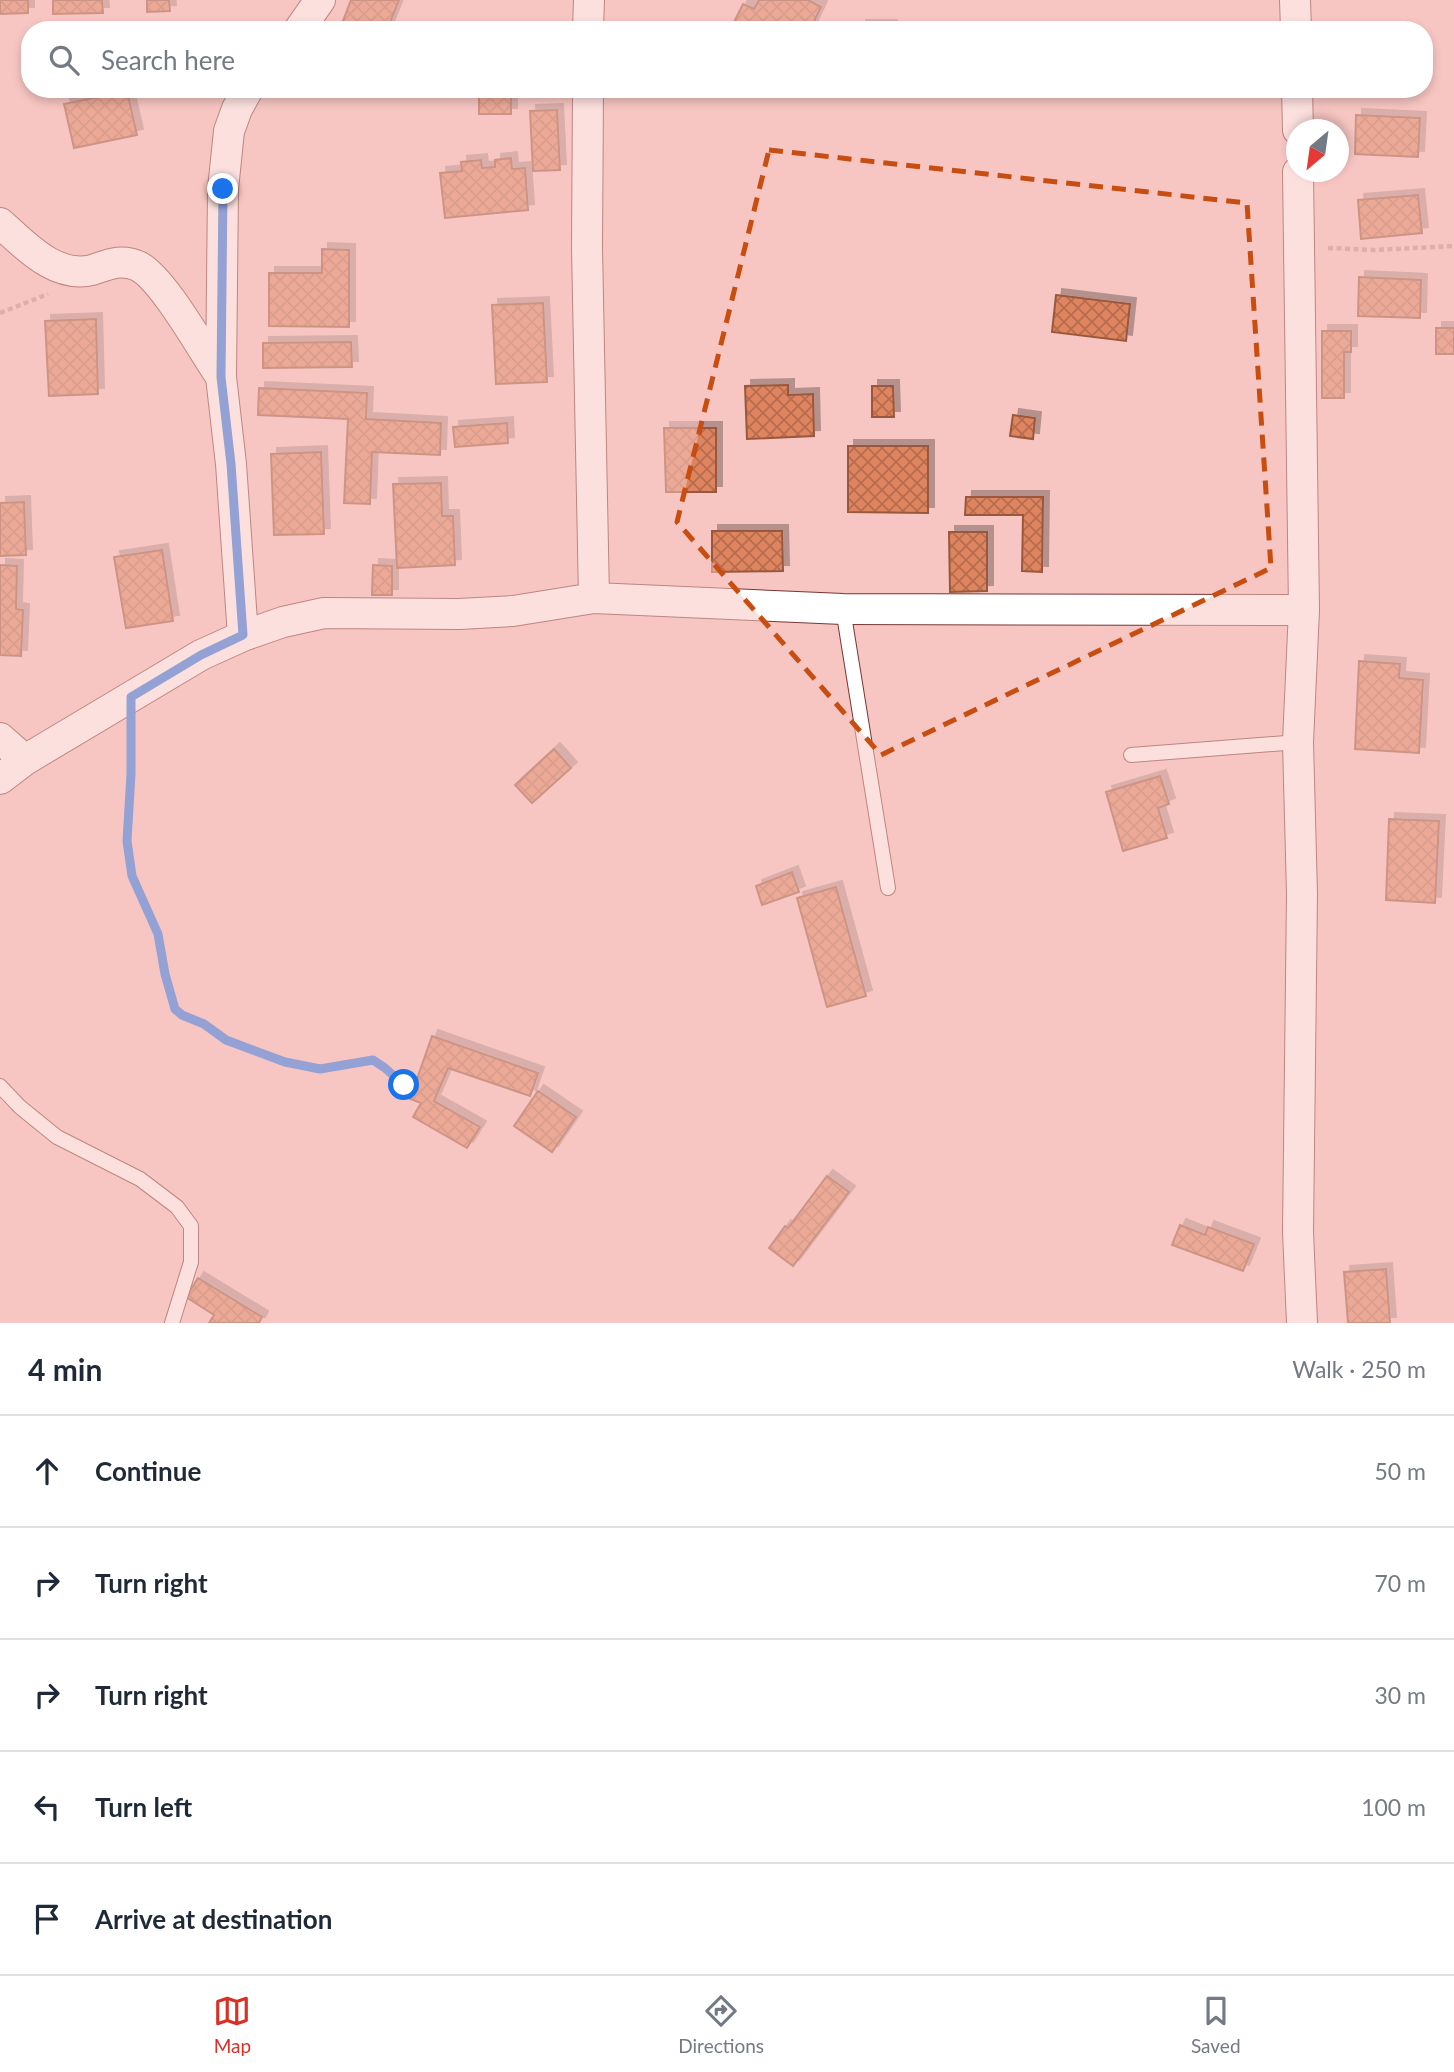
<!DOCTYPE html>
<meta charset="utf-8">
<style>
:root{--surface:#fff;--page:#f6f6f7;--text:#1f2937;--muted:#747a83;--line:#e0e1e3;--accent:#d93025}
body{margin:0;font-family:Lato,sans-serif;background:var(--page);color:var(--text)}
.compass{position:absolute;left:1286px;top:119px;width:63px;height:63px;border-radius:50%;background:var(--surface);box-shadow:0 4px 10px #0003;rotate:209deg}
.stop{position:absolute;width:21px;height:21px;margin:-16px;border:5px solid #1a73e8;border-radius:50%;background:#fff}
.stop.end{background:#1a73e8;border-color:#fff;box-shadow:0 2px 7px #0008}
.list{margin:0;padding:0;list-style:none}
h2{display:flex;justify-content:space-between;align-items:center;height:91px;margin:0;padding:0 28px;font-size:30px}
h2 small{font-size:23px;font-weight:400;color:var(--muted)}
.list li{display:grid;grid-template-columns:46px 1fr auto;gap:21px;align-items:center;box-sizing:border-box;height:112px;padding:0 28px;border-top:2px solid var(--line)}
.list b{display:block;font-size:26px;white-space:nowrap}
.list em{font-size:23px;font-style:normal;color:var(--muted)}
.icon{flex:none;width:38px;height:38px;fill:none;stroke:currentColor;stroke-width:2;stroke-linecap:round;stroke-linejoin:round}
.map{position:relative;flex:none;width:1454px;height:1323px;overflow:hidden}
.search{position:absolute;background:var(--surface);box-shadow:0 4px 10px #0003;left:21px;right:21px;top:21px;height:77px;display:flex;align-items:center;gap:18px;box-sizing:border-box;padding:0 24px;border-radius:28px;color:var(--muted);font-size:26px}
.sheet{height:651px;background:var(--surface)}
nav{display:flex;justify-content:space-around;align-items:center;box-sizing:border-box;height:98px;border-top:2px solid var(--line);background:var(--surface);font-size:19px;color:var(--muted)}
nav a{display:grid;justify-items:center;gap:4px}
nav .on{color:var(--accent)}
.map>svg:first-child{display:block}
.building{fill:url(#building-cross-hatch);stroke:#99593d;stroke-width:2;filter:url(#shadow)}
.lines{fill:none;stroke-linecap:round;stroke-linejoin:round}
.lane-casing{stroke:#793634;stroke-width:16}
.street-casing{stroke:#793634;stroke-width:32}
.path{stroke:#bd918e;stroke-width:4.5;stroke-dasharray:5 3.5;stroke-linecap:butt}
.lane{stroke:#fff;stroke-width:14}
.street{stroke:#fff;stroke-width:30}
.route{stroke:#1a73e8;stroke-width:9}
.marked{fill:none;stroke:#c74e10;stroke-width:5;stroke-dasharray:14 9;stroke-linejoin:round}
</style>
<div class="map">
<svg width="1454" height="1323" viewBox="0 0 1454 1323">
<defs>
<pattern id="building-cross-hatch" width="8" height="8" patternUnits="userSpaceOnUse" patternTransform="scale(1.75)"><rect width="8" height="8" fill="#de855f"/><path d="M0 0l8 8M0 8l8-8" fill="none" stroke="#b66c4e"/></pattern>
<filter id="shadow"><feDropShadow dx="6" dy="-6" stdDeviation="0" flood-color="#0004"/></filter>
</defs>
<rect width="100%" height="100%" fill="#f7c6c2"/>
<!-- building -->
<path class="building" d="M0 0H28V13L0 14Z
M53 0H102L103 13 53 14Z
M147 0H169L170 11 147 12Z
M351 0H399L387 30H351L341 26Z
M759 0H808L821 7 810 30H730L743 4 754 9Z
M860 26H891V30H860Z
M479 89H511V114H479Z
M127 91 137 135 74 148 64 104Z
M557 110 560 170 533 171 530 111Z
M1356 115 1420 118 1418 157 1355 154Z
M511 158 512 169 525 168 528 210 445 218 440 173 462 171 461 162 481 160 482 168 495 167V160Z
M1418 195 1422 233 1361 239 1358 200Z
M322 249 349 250V327L269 326V273H322Z
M1359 277 1421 280 1420 318 1358 316Z
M1056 295 1130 304 1126 341 1052 332Z
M543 303 547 382 496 384 492 305Z
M96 319 98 394 49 396 45 321Z
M1436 328H1454V354H1436Z
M1322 331H1351V352H1344V398H1322Z
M351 342 352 367 263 368V343Z
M788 385V395L813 394 814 436 747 439 745 386Z
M872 386H893L894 417H872Z
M259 388 367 393 366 419 441 423 440 455 372 452 370 504 344 503 348 419 258 415Z
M1013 415 1035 418 1033 439 1010 436Z
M507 423 508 443 455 447 453 427Z
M664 428H716V492H666Z
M848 446H928V513L848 512Z
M321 452 324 534 274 535 271 454Z
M441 483 442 516H453L455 565 397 568 393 484Z
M966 497H1043L1042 572 1022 571 1023 515H965Z
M24 502 26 555 0 556V503Z
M712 531H782L783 571 712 572Z
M949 532H987V591L950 592Z
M162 550 173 621 126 628 114 557Z
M0 565 17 566 16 609 23 610 21 656 0 655Z
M373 565 392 566V595H372Z
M1359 661 1400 664 1399 678 1423 680 1419 753 1355 749Z
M554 749 571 768 532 803 515 785Z
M1160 776 1169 804 1158 808 1167 838 1123 851 1106 792Z
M1389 819 1439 821 1435 903 1386 900Z
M792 872 799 892 762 905 756 886Z
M836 887 866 996 827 1007 797 898Z
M432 1036 538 1073 530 1096 448 1068 434 1101 480 1127 467 1148 413 1117 421 1103 410 1099Z
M538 1091 576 1117 552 1152 514 1126Z
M827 1176 849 1192 793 1266 769 1248 785 1226 788 1228Z
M1180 1225 1205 1235 1208 1227 1254 1244 1243 1271 1172 1245Z
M1386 1269 1390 1323H1348L1344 1272Z
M198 1278 262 1317 259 1323H209L214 1315 186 1297Z"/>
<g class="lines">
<!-- lane casing -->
<g class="lane-casing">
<path id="lane" d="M843 609 888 888
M1131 755 1298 742
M0 1086 20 1107 57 1137 140 1179 177 1207 191 1226V1262L172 1323"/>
</g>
<!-- street casing -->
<g class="street-casing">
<path id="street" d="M1295 0 1296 30
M299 30 320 0
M588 30 589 0
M588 89 587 248 594 598
M1297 89 1298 130
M1298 172 1304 610 1298 742 1302 894 1298 1232 1302 1323
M0 223C25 245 55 279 92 270 108 265 120 258 138 266 163 278 203 351 221 377
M243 636 231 464 221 377 223 189 229 131 237 109 248 89
M0 738 25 760
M0 779 25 760 201 655 243 636 283 622 324 613 459 614 513 611 594 598 843 609 1304 610"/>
</g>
<!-- path -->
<path class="path" d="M1328 248 1374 250 1454 246
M0 313 48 294
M131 733 127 841 132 876 158 934 165 974 175 1009 182 1015 204 1024 226 1040 285 1062 320 1069 373 1060 385 1068 404 1085"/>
<!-- lane -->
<use href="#lane" class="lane"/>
<!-- street -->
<use href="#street" class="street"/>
</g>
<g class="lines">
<!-- route -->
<path class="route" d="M223 189 221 377 231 464 243 635 201 655 131 697V774L127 841 132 876 158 934 165 974 175 1009 182 1015 204 1024 226 1040 285 1062 320 1069 373 1060 385 1068 404 1085"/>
</g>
<!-- marked area -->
<path d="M0 0H1454V1323H0ZM769 150 1247 203 1271 568 881 755 677 522Z" fill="#f7c6c2" fill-opacity=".55" fill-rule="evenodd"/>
<path class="marked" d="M769 150 1247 203 1271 568 881 755 677 522Z"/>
</svg>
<svg class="compass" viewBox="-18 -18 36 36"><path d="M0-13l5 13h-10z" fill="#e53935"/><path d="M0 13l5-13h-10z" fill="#747a83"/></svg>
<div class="stop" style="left:404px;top:1085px"></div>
<div class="stop end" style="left:223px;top:189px"></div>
<div class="search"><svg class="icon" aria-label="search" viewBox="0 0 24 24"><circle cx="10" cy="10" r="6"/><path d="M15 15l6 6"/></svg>Search here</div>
</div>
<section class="sheet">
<h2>4 min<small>Walk · 250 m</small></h2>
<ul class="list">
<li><svg class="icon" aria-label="ahead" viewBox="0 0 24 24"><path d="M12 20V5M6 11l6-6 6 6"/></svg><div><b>Continue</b></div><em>50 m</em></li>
<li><svg class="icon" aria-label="right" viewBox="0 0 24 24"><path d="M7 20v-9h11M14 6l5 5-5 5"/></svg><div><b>Turn right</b></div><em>70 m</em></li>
<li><svg class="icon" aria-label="right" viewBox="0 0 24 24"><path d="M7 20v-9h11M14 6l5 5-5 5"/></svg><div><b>Turn right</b></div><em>30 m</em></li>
<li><svg class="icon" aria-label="left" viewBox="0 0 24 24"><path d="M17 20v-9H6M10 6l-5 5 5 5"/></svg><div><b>Turn left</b></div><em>100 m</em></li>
<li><svg class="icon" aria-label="arrive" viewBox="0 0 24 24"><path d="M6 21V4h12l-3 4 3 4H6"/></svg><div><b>Arrive at destination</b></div></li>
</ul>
</section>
<nav>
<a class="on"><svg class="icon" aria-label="map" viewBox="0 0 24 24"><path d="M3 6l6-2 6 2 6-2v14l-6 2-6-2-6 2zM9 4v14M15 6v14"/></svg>Map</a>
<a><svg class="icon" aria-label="directions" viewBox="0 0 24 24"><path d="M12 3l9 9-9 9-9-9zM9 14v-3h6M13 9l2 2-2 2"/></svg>Directions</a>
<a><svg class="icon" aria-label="saved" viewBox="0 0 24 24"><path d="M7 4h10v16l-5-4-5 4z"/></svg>Saved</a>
</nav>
